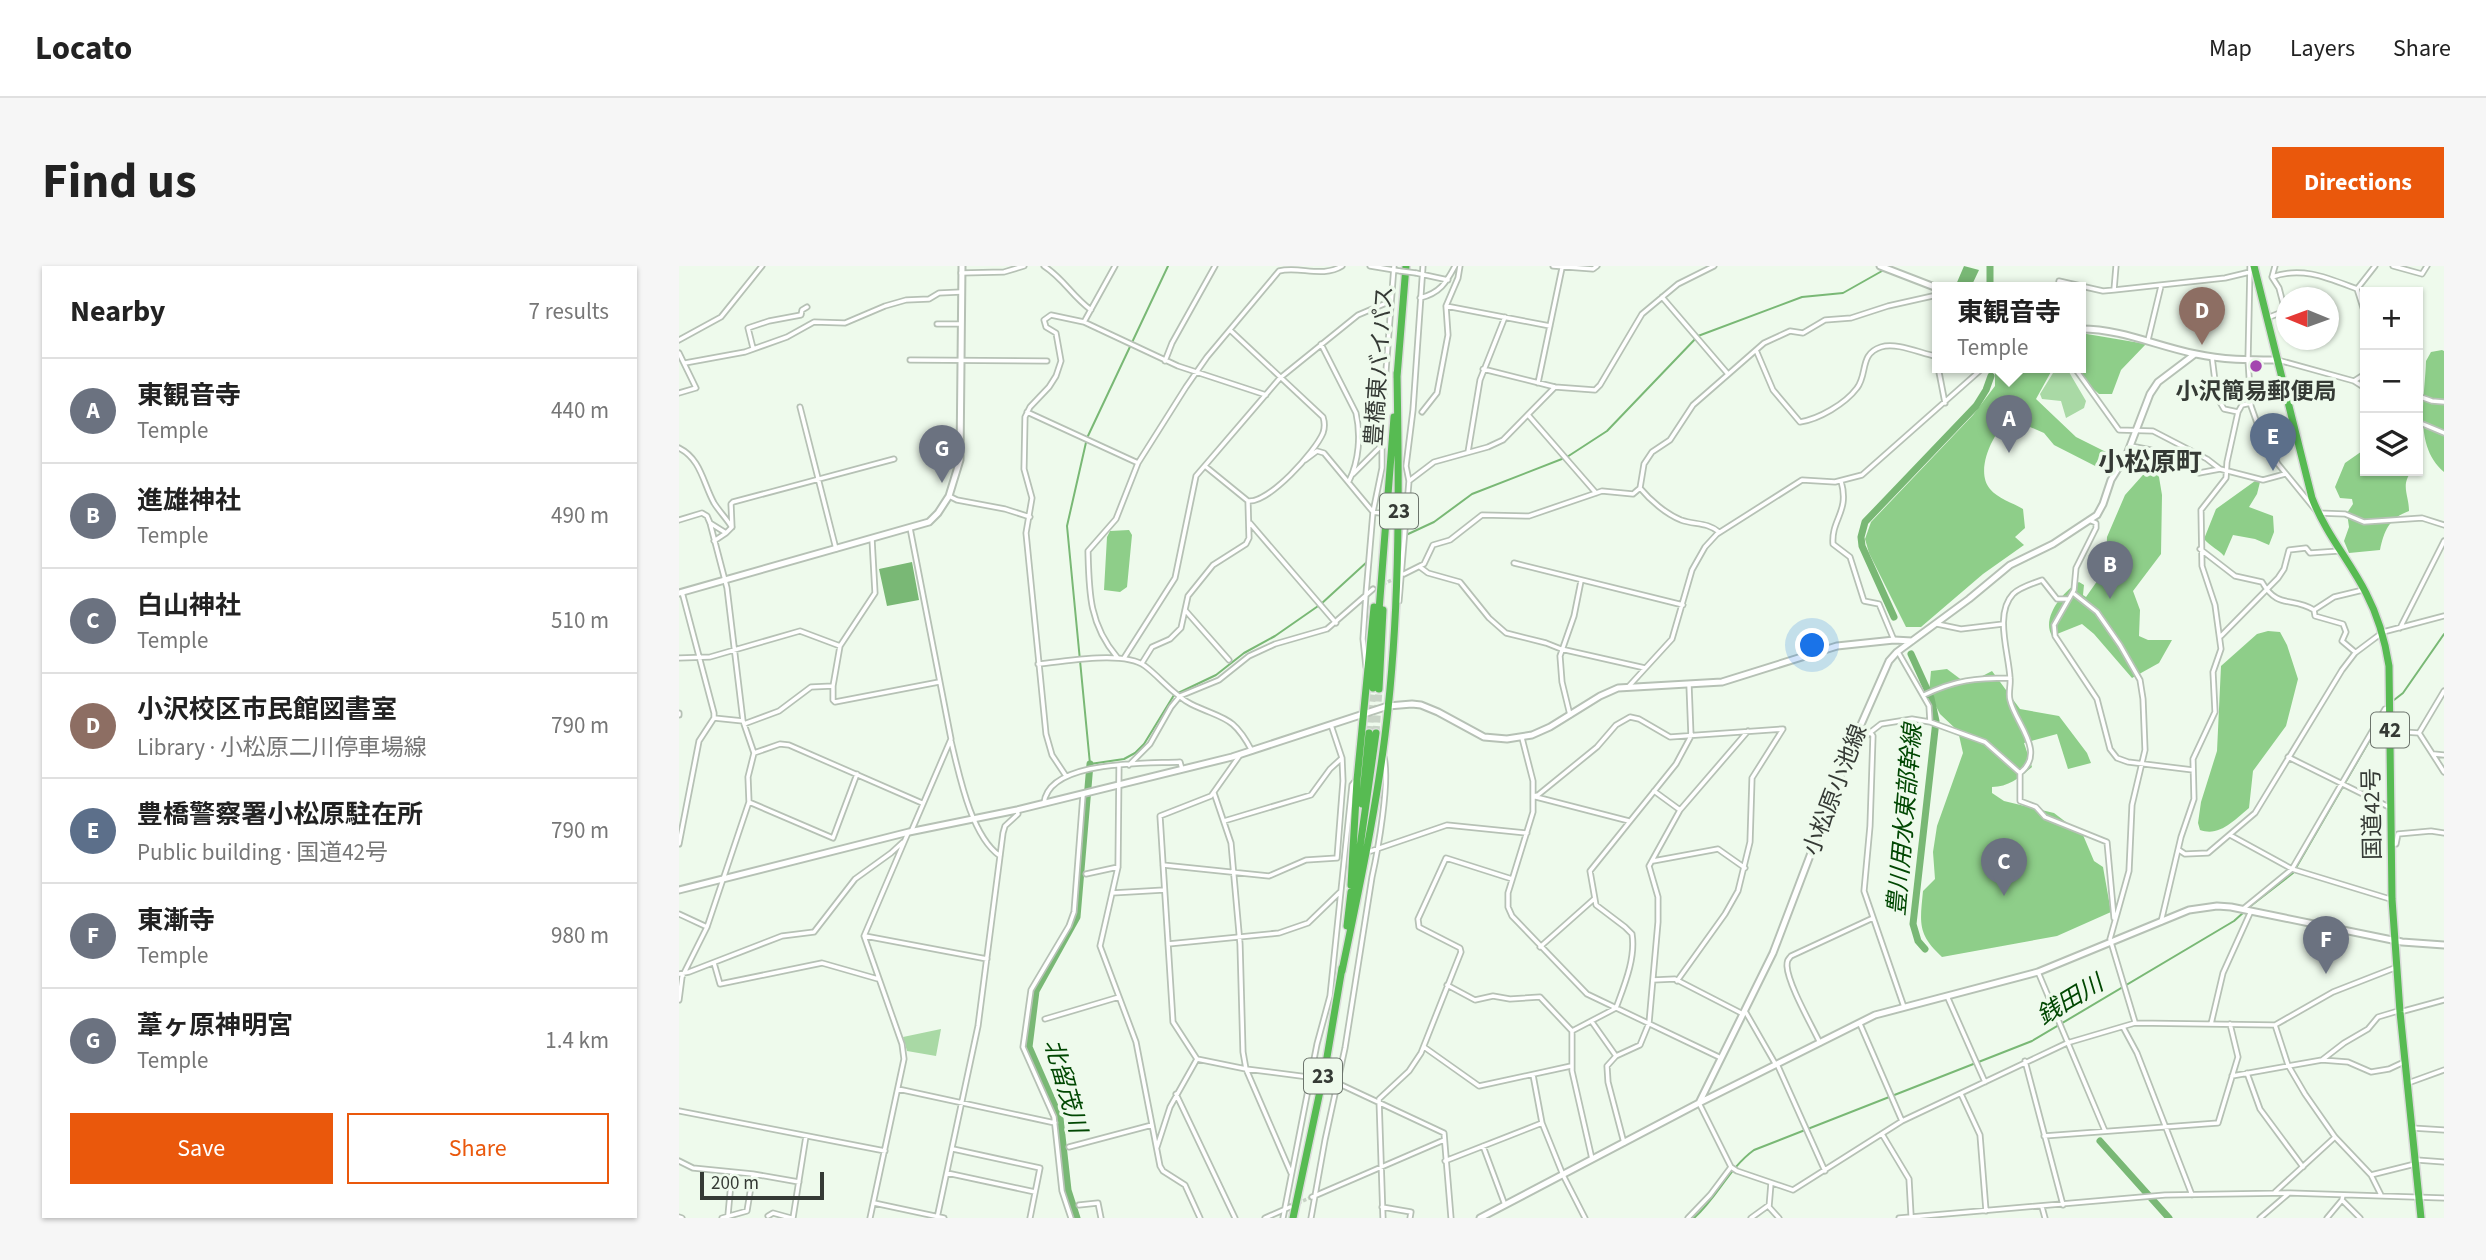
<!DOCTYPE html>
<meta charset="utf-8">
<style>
:root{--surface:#fff;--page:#f6f6f6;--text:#222;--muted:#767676;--line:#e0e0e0;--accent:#ea580c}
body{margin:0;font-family:"Source Sans 3","Noto Sans JP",sans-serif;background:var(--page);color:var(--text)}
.controls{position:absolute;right:21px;top:21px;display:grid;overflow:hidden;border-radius:0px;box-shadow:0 2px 5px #0004}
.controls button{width:63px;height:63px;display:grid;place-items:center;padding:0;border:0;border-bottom:2px solid var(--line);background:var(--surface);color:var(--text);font:35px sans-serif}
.compass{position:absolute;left:1597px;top:21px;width:63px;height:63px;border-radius:50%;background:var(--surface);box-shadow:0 2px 5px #0004;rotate:271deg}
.scale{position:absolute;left:21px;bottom:18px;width:124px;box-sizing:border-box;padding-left:7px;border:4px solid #353a35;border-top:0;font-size:19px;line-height:24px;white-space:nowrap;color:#353a35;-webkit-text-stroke:5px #eefaec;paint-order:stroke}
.you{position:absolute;left:1134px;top:380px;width:24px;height:24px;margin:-18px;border:5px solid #fff;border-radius:50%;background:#1a73e8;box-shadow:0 0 0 10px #1a73e833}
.badge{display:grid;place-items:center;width:46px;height:46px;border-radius:50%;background:var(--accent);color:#fff;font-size:23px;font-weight:700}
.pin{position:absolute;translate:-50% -58px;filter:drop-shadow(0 2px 4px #0008)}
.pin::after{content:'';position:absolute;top:37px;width:24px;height:21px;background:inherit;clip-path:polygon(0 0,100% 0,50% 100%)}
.popup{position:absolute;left:1253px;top:16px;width:154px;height:91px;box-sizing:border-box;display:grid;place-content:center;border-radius:0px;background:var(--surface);filter:drop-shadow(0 2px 5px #0005);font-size:23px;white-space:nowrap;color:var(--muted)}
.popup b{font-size:26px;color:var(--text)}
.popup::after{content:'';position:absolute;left:50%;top:100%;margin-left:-14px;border:14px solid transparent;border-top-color:var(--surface)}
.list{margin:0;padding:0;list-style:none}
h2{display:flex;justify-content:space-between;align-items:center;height:91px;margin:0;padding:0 28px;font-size:30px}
h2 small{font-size:23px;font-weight:400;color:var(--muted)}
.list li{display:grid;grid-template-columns:46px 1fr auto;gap:21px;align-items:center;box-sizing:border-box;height:105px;padding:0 28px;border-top:2px solid var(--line)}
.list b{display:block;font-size:26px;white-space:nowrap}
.list p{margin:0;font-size:23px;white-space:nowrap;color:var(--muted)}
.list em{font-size:23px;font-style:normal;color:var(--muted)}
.actions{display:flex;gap:14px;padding:21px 28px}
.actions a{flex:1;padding:16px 0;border:2px solid var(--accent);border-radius:0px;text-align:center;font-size:24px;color:var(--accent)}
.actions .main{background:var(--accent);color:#fff}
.icon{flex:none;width:38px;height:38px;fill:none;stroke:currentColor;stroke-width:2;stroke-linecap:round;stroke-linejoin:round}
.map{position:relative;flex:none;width:1765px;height:952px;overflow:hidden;border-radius:0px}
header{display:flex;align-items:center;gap:42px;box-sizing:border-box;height:98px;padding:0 35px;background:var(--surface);border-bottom:2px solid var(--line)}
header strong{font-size:33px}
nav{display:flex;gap:38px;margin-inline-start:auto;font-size:24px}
.intro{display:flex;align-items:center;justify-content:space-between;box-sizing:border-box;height:168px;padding:0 42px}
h1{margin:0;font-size:49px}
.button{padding:18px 32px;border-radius:0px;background:var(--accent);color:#fff;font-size:24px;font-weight:700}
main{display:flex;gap:42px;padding:0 42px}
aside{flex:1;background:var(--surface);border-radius:0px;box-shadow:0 2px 5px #0004}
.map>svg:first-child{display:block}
.green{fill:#a9d9a5}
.forest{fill:#8ece89}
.water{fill:#79b875}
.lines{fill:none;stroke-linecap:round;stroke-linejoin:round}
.stream{stroke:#79b875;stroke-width:2}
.river{stroke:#79b875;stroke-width:7}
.street-tunnel{stroke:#c9d4c7;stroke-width:3.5;stroke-dasharray:3.5 2;stroke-linecap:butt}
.highway-tunnel{stroke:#c9d4c7;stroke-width:7;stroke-dasharray:7 3.5;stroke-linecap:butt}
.street-casing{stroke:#b6c1b5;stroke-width:7}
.secondary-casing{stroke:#b6c1b5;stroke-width:9}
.highway-casing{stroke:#dbdcdb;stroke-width:10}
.street{stroke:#fff;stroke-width:3.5}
.secondary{stroke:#fff;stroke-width:5}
.highway{stroke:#57bb52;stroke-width:7}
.street-bridge-casing{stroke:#b6c1b5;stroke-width:7;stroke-linecap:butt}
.street-bridge{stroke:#fff;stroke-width:3.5}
.poi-dot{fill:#a345af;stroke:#eefaec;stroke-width:2.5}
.labels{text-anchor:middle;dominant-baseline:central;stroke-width:7;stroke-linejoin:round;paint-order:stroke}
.shield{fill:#eefaec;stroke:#6c746c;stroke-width:2}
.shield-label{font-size:21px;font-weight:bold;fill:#353a35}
.street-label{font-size:23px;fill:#353a35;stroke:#eefaec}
.poi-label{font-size:23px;font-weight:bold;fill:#353a35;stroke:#eefaec}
.water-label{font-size:24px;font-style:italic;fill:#014702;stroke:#eefaec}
.quarter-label{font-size:26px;font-weight:bold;fill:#353a35;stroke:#eefaec}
</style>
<header>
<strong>Locato</strong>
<nav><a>Map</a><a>Layers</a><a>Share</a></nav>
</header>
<div class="intro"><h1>Find us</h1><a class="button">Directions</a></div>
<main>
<aside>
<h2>Nearby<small>7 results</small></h2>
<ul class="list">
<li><span class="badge" style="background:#6b7280">A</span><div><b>東観音寺</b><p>Temple</p></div><em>440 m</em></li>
<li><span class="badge" style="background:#6b7280">B</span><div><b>進雄神社</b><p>Temple</p></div><em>490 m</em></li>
<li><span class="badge" style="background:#6b7280">C</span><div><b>白山神社</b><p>Temple</p></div><em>510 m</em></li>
<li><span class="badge" style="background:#8d6e63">D</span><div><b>小沢校区市民館図書室</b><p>Library · 小松原二川停車場線</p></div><em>790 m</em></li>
<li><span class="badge" style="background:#5c6f8a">E</span><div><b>豊橋警察署小松原駐在所</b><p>Public building · 国道42号</p></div><em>790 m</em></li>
<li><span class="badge" style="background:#6b7280">F</span><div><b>東漸寺</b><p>Temple</p></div><em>980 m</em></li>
<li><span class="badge" style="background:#6b7280">G</span><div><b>葦ヶ原神明宮</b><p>Temple</p></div><em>1.4 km</em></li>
</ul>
<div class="actions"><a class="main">Save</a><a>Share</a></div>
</aside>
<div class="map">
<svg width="1765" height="952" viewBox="0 0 1765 952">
<rect width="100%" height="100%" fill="#eefaec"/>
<!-- green -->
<path class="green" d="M1390 106 1407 135 1405 142 1387 152 1382 135 1363 133 1361 128 1374 107Z
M262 763 257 790 228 785 224 771Z"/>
<!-- forest -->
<path class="forest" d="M1402 67 1467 78 1442 104 1433 128H1420L1392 103 1373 104 1357 133 1397 171 1427 186 1426 205 1375 179 1365 167 1330 152C1315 166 1295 204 1311 223 1318 232 1334 237 1344 243L1346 262 1336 271 1345 279 1304 308 1242 361H1227L1190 287 1186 273 1192 256 1294 149 1316 120V101H1402Z
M1763 84 1765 85V206C1734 180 1746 132 1747 95L1752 86Z
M1686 183V205H1733C1721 219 1730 229 1730 245 1710 252 1705 265 1701 284L1670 287 1665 275 1670 261 1668 247 1674 238 1673 233 1661 232 1656 221 1666 197Z
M1471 201 1480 211 1483 229 1482 288 1454 325 1461 344 1460 370 1469 374H1493L1480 397 1453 412 1415 368 1403 358 1373 370C1362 352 1384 325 1400 316L1405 319 1404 329 1407 331 1421 311 1427 295 1428 271 1446 229Z
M1576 215 1581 216 1578 228 1570 241 1594 250 1595 266 1590 279 1576 273 1554 269 1545 290C1539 283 1532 281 1525 273L1537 243Z
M450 264 453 269 448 321 441 326 425 324 428 271 431 265Z
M1589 365 1601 366 1608 379 1619 413 1607 460 1574 505 1570 542C1555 554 1541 571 1521 564L1519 557 1522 536 1538 485 1542 400 1578 368Z
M1268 403 1288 418 1313 405 1341 443 1380 450 1408 487 1412 497 1389 503 1378 468 1345 477 1353 501C1340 512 1329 521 1313 521V527L1325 535 1375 547 1404 569 1415 595 1424 601 1432 646 1378 670 1263 691C1238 668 1241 657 1244 625L1256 613 1254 586 1258 560 1284 487 1279 465 1261 448 1250 427 1252 405Z"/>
<!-- water -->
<path class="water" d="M1285 0 1300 4 1292 21H1276Z
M233 296 240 334 208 340 200 303Z"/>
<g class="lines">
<!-- stream -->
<path class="stream" d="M489 0 408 172 388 260 411 498 445 493 456 487 465 478 495 429 537 409 565 387 596 370 642 338 689 295
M727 269 755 256 793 228 888 191 928 165 1019 70 1123 31 1164 27 1203 5
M1715 434 1724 427 1765 368
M1569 642 1614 607 1707 446
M1015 952C1038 932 1050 902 1075 884L1353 775 1555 655 1565 646"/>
<!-- river -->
<path class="river" d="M1311 0V21
M1215 351 1183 280 1182 271 1186 256 1297 140 1307 124 1312 110
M1232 388 1252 432 1257 455 1234 658 1239 675 1246 683
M1421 875 1490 952
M398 952 389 924 381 852 350 781 357 725 398 651 411 498"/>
<!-- street-tunnel -->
<path class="street-tunnel" d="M694 323 717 312
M619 937 633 931"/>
<!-- highway-tunnel -->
<path class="highway-tunnel" d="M690 467 694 422
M697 467 700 423"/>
<!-- street casing -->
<g class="street-casing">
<path id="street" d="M365 0C385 13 392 29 412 44
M691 0 721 5
M874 0 914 3 918 0
M1571 0 1569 94 1572 140 1583 171 1599 198 1639 247 1666 248 1685 256 1743 252 1765 259
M1714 0 1743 8 1748 0
M282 7 325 6 345 0
M737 7 769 14
M1593 11C1623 0 1649 12 1678 23
M1379 21 1380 15 1424 25 1435 24 1546 12 1571 6
M1678 23 1696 0
M1678 23 1686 48
M1435 24 1437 0
M983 31 1049 108
M741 32C761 27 767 17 776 0
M767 40 871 60
M1588 52 1606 45 1600 22 1593 11 1596 0
M405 56 436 0
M258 58H282
M0 74 42 51 83 0
M1469 74 1482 20
M642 78 677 147C682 169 680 195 670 215
M74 82 69 62 90 55 122 49 123 44 128 41
M1077 84 1094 124 1121 156C1140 153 1166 138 1178 122 1189 108 1180 88 1202 81 1217 76 1241 87 1256 90L1258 98
M0 87 17 122 0 127
M231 94 368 95
M1599 94 1675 115 1686 122
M486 95 493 77 536 0
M6 97 66 86 108 71 135 56 166 57 206 40 227 34 250 33 260 27 282 26
M1259 101 1266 137
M1395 101 1440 164 1474 165 1528 193 1541 203
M804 103 876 121 916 124 921 119 963 48 999 18 1035 0
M1675 115 1686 108
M859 117 883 2
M1739 130 1753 135 1765 136
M121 141 157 283
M348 146 459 197
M743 146 758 127 769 69 767 40 779 12 781 0
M1559 146 1563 139 1572 137
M850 150 917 227
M1739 156 1765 167
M1452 180 1472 184 1520 207 1541 203 1584 214 1606 208
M0 182C22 193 24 217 35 237 40 245 47 252 52 260
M789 186 801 114 826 51
M626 194 638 185 645 187 694 246 701 247
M526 200 569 235
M674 208 703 179
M730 215 755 196 809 181 824 174 876 121
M1162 215C1171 246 1152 253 1154 278L1171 291 1185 335 1200 338 1215 374
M961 222C971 234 987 248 1002 254 1016 259 1028 256 1040 266
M270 230 278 234 326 243 351 251
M0 254 23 247 28 250 31 257 48 322 64 455 75 487 69 511 70 536 28 661 3 711 0 734
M1410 254 1417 257V262L1397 302 1395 324 1375 359 1376 370 1418 433 1431 483 1438 492 1449 496 1514 504
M31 257 47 267 53 261
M571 257 657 357
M53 261 52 238 54 236 215 193
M231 262 272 473 232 566
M193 273 196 327 161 380 154 420V434L156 436 260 416
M35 275 47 267
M1521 283 1556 310 1583 316C1599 344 1613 330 1635 344L1636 350 1664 358 1667 366 1663 375 1676 386
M835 297 1004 339
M741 301 749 307 781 316 810 352 827 367 867 377 882 383 966 402
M725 308 745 298 754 279 771 274 803 249 850 250 923 225 954 228 961 222 965 198 973 186 991 174 1014 139 1085 77 1111 65 1124 67 1146 54 1172 52 1209 40 1258 29
M1394 327 1418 346 1441 379 1461 414 1464 433 1466 484 1453 539 1450 605 1431 673 1456 756
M1389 333H1378L1363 314C1353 318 1341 321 1334 328 1315 348 1330 388 1331 412 1332 419 1329 427 1331 434 1336 457 1368 486 1341 507V535L1357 541 1366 551 1428 576 1435 652
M720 335 730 215 727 200 734 144 744 0
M506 344 550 394
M1635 344 1655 331 1684 324
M1258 358 1282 363 1324 358
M1721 362 1765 275
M1542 370 1599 312 1605 303 1610 284 1627 282 1631 287 1660 285
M1219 386 1250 440 1251 456
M438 391C410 358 410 326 409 285L437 253 459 197 507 121 528 91 600 5C620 0 644 12 663 0
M0 392 31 391 121 365 161 380
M445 392 496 312 517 210 601 112 679 49 712 35
M463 397 473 381 491 373 502 362 509 330 534 299 567 278 570 272 569 235C590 237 636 186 644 167 646 161 646 157 644 151L551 64
M359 398C386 396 444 384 466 400 481 411 494 429 512 438 545 454 554 449 573 485
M687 401 684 373 687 328 694 246 703 202V157L715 0
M950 420 993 373 1013 304 1026 281 1038 268 1123 214 1156 216 1183 209 1305 101
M1245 429C1276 414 1297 412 1331 412
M0 447V449
M891 449 883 416 881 390 895 350 902 315
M35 452 64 455
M65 458 100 445 132 421 154 420
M1711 465 1740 467
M1192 467 1194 470 1191 560 1185 625 1225 741
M1740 467 1765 425
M1740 467 1765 506
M843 472 854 515V546L829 627V641L833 650 908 728 1042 792
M272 475C280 508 292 570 321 590
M1175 479 1202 458 1233 453 1251 456 1306 476 1341 507
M75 487 101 478 110 479 243 537
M1755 488 1765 489
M561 489 532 530 481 550 494 756 518 793 567 803 637 812
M1609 491 1710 541
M440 499 439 601 421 680 457 776 481 900 484 905 506 919 521 952
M450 499 471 478 492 441 501 430 540 414 570 390 596 378 648 363 694 323
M387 510 373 489 367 468 347 267 353 232 345 203 346 151 351 141 370 121 377 110 382 95 377 67 367 61 365 54 372 49 405 56 499 100 587 129
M975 525 1001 544
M535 527 552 577 561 678 564 786 567 803 612 907
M855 530 859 529 918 481 937 459 951 451 960 453 991 471 1104 463 1073 512 1071 576 1059 625 1046 648 998 715
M857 531 950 555
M70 536 154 572 178 508
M365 537C370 493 469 498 501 496L503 503
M545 555 632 529 651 503 663 492 652 459
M1551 569 1613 603 1711 633
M0 578 20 475 35 452V447L3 326
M1713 578H1717L1719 568 1752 565 1765 567
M1500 584 1506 588 1529 587 1576 547 1663 404 1676 387 1704 366 1765 350
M692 585 768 559 848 567
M974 595 1039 583 1066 602
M484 599 590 610 627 594 658 592 664 515 663 492
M407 608 439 601
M433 627 485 624
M1564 643 1613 603 1706 443 1709 442
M0 648 28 661
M1482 656 1502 571 1515 533 1514 493 1536 446 1534 406 1542 383 1536 339 1523 300 1522 244 1547 212 1548 196 1559 146 1545 143 1538 131 1533 91
M186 670 308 693
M489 678 600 667 629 657 661 626
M861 681 915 633
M35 697 41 718 143 697 199 713
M1359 706 1426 865
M0 708 10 706 103 670 135 666 176 613 212 587 224 576
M974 714 996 713 1064 748
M768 719 796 734 814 730 831 733 861 731 893 765V805L913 893
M1268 730 1306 816
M1066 745 1097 799
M1721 746 1765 734
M366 753 440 731
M913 756 937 790
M1181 758 1223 855
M1532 758 1544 707 1572 645
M1596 759 1609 799 1626 828 1656 871 1692 909 1702 929
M1444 761 1458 787 1513 929
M893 765 937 742C945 720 957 692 953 668L946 661 917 639 911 605 997 498 1012 470 1010 419
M1141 777C1132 758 1109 718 1108 700 1108 694 1109 694 1112 690L1194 652
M745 781 800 820 892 800
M1643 794 1665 777 1689 763 1699 751 1719 745
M1346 795 1384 939
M1098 798 1146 905
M1568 807 1581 843 1624 901
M854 809 863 857 884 909 906 952
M1553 810 1643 794 1669 796 1692 806 1710 803 1725 796
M654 815 765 867 772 952
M1729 817 1765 804
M219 823 376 857
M497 828 556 952
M1282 828 1301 869 1307 945
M1020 837 1052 901 1058 905 1114 924 1223 855 1388 777 1456 757 1596 759 1654 726 1718 701
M0 845 206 885
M1733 862 1765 864
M1203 868 1230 913 1232 949
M1365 870 1539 857 1559 791 1551 758
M945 877 929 816 928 800 937 790 961 779 970 757 979 656V631L970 600 1001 544 1069 465
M804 880 826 939
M390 881 473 859
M478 881 491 841 518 793
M274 883 361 902 351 952
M1738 894 1765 896
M0 895 14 902 74 908 120 916
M766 895 863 857
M268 907 356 926
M1692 909 1736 898
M1092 917 1090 941 1100 952
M1596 926 1655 872
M633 931 765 874
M1663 934 1681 952
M195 937 265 952
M400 939 419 937 422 952
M703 941 732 946 731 952
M1363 941 1366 952
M49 949 53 906
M89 950 94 947 112 952
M0 951 3 952
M43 952 68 945 74 908
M114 952 127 870
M191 952 225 793 223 778 185 670 229 567
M258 952 299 760 324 567 326 560 339 548 338 544
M392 952 383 925 375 851 344 781 352 724 390 660 395 646 404 529
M586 952 611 941
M604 952 638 778 651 730 673 519 677 514
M632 952 646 874 666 782 693 611C699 584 711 516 705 491
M704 952 700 833 730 805 742 787 782 686 781 682 740 661 739 653 767 592 833 613
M1009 952 1031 929 1052 901
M1072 952 1090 939
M1220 952 1486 929 1611 927 1765 932
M1581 952 1609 928
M1648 952 1663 934 1664 929"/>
</g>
<!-- secondary casing -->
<g class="secondary-casing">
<path id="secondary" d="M1201 0 1258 22
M1402 63C1443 63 1477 80 1517 88 1544 94 1570 94 1597 94
M0 327 250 256 259 247 270 230 281 194 283 0
M0 624 230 566 338 544 553 491 709 440 733 438 742 439 759 446 805 471 828 473 853 469 871 461 921 430 939 422 1043 416 1158 380 1215 374 1233 375
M1020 837 1196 749 1359 706 1510 644 1538 640 1552 641 1723 676 1765 679
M801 952 1020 837 1094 687 1173 479 1210 395 1218 386 1290 333 1331 299 1374 278 1418 249 1424 238 1432 214 1448 188 1471 128 1479 116 1516 88"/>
</g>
<!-- highway casing -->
<g class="highway-casing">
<path id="highway" d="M1575 0 1633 232C1647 268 1670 294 1687 327 1699 350 1706 374 1710 400L1713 633 1721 746 1742 952
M718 111 727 0
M694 422 715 151
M700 423 704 344
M683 538 690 467
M672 619 678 514 695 341
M674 631 697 467
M668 660 672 626
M663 705C681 618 700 531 709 443 721 331 720 219 718 107
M614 952 647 797 663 702"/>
</g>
<!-- street -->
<use href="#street" class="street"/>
<!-- secondary -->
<use href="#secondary" class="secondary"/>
<!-- highway -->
<use href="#highway" class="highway"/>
<!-- street-bridge casing -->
<g class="street-bridge-casing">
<path id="street-bridge" d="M721 5 737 7"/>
</g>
<!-- street-bridge -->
<use href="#street-bridge" class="street-bridge"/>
</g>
<!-- markers -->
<circle class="poi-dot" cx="1577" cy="100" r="7"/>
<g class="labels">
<!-- shield labels -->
<g class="shield">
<rect x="701" y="227.5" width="38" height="35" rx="5"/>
<rect x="1692" y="446.5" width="38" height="35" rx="5"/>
<rect x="625" y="792.5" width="38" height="35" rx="5"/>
</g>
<g class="shield-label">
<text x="720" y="245">23</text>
<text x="1711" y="464">42</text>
<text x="644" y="810">23</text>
</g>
<!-- street labels -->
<g class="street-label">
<text transform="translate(700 100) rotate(-86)">豊橋東バイパス</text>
<text transform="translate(1156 524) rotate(-69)">小松原小池線</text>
<text transform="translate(1693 548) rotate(-91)">国道42号</text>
</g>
<!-- poi labels -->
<g class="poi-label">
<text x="1577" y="125">小沢簡易郵便局</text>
</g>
<!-- water labels -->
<g class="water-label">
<text transform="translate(1226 554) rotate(-85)">豊川用水東部幹線</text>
<text transform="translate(1391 734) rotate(-31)">銭田川</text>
<text transform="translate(386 820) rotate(74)">北留茂川</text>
</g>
<!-- quarter labels -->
<g class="quarter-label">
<text x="1471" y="196">小松原町</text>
</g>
</g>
</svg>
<div class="controls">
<button>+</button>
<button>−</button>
<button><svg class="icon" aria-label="layers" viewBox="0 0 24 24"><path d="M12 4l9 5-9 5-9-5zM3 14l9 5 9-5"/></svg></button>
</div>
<svg class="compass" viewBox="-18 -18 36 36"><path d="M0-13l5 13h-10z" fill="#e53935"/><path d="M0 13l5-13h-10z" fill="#767676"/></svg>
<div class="scale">200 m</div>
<div class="you"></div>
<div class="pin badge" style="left:1330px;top:187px;background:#6b7280">A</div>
<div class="popup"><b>東観音寺</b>Temple</div>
<div class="pin badge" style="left:1431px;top:333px;background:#6b7280">B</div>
<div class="pin badge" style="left:1325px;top:630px;background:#6b7280">C</div>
<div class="pin badge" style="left:1523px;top:79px;background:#8d6e63">D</div>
<div class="pin badge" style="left:1594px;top:205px;background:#5c6f8a">E</div>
<div class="pin badge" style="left:1647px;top:708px;background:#6b7280">F</div>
<div class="pin badge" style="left:263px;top:217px;background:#6b7280">G</div>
</div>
</main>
